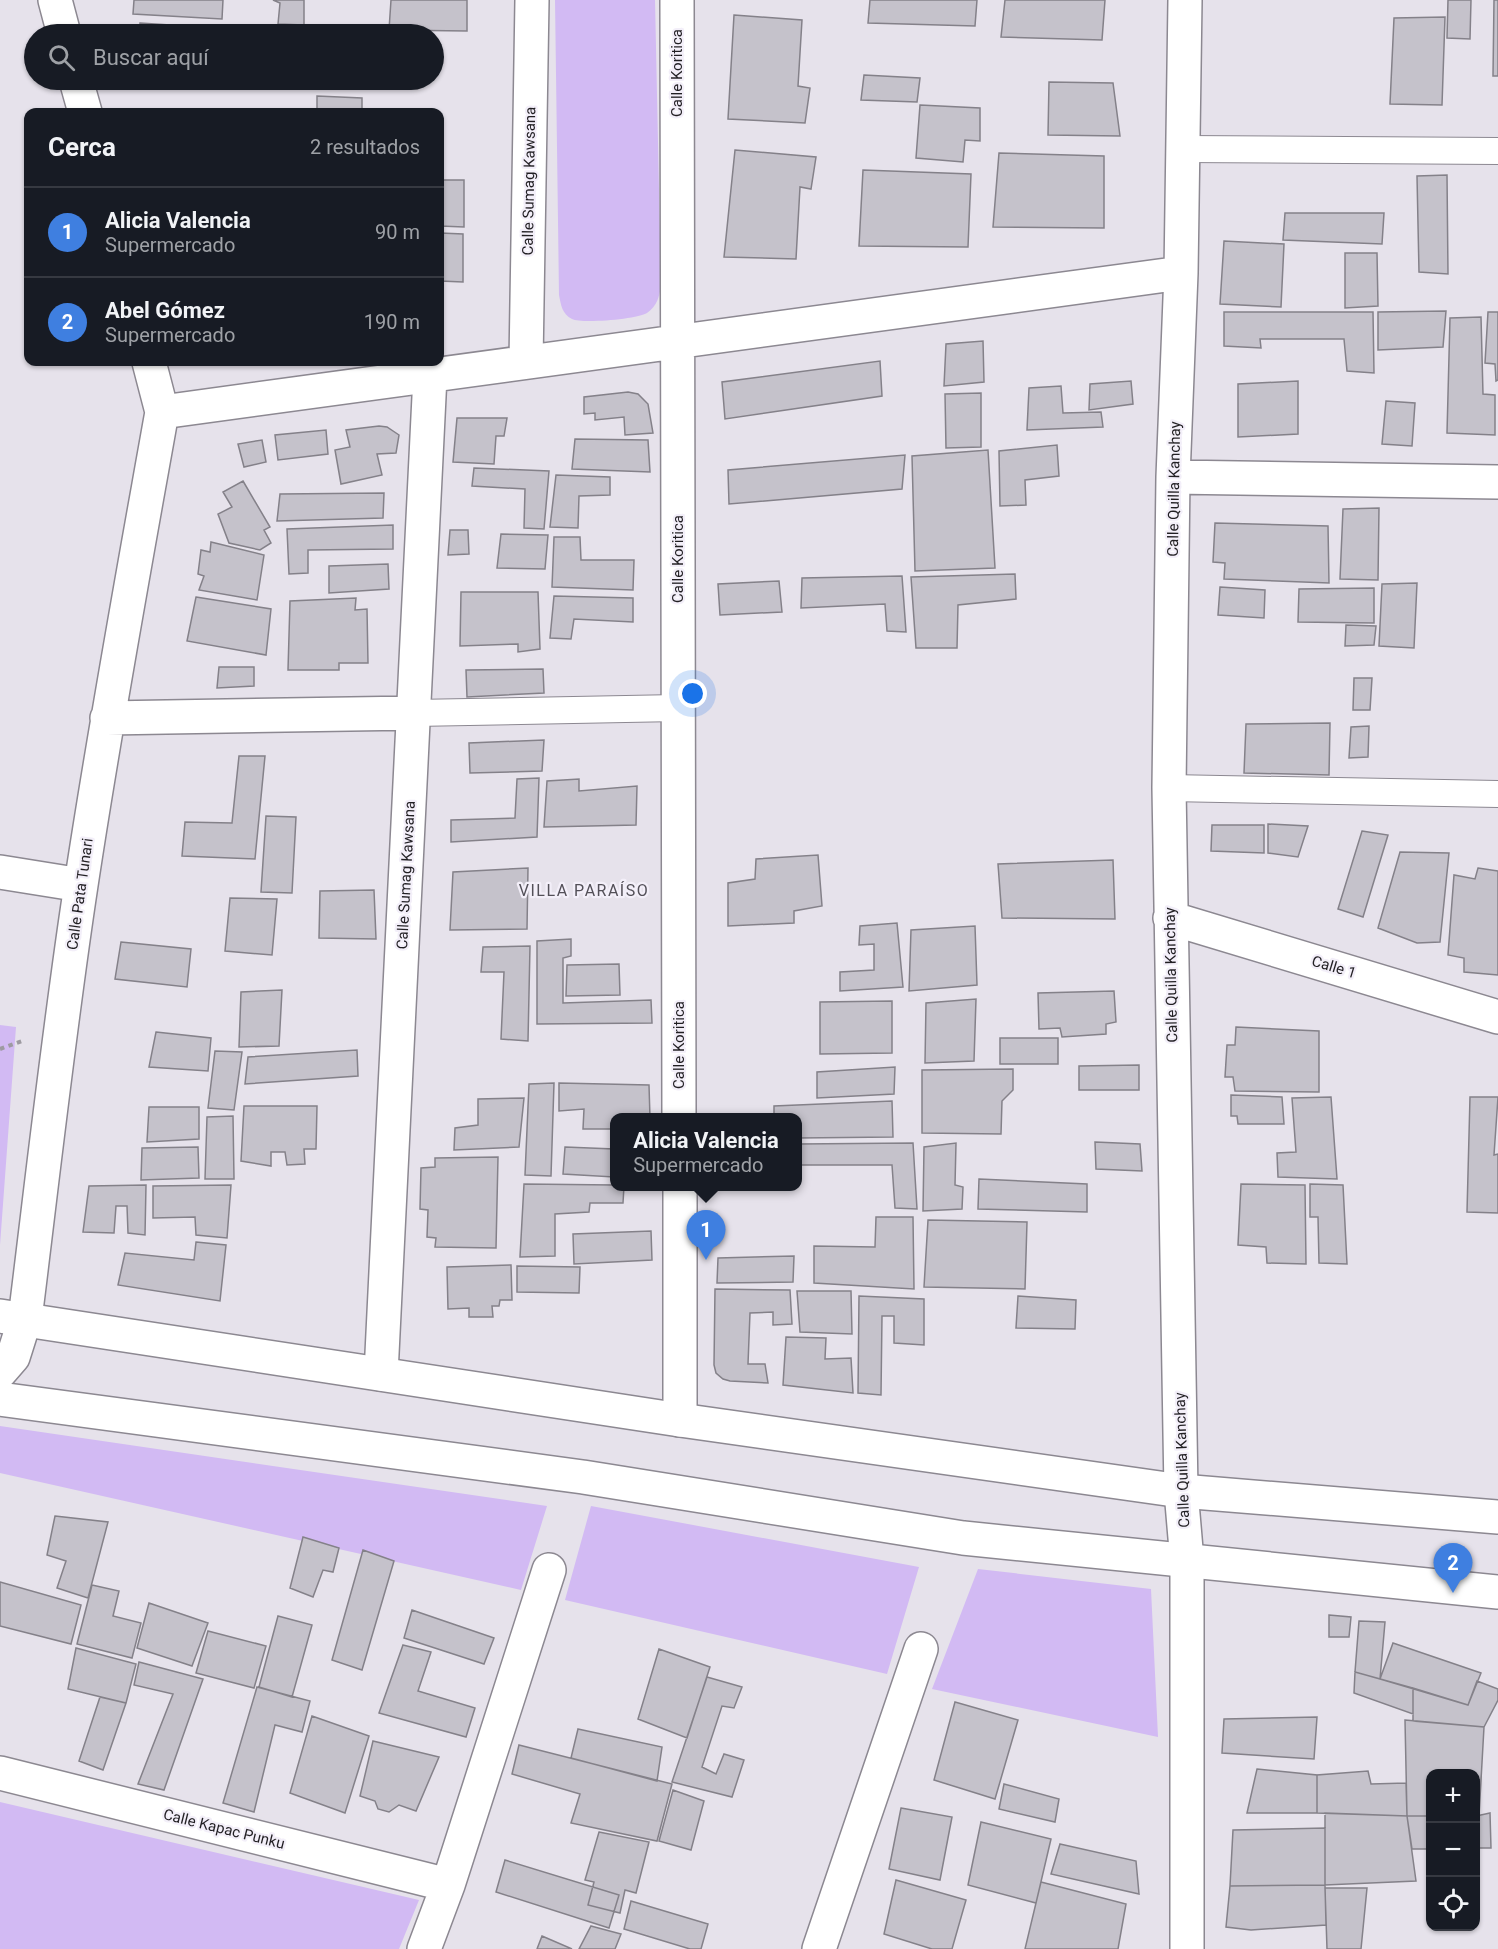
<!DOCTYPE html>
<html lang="es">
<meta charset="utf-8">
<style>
:root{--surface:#171b24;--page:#242831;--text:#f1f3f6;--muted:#9ea1a6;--line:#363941;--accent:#d93025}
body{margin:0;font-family:Roboto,sans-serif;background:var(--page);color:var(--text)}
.controls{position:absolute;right:18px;bottom:18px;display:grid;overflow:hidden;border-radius:12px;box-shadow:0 2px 4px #0004}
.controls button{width:54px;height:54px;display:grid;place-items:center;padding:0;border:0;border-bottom:2px solid var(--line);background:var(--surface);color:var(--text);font:30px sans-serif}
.you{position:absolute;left:693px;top:694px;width:21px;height:21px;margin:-15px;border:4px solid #fff;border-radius:50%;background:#1a73e8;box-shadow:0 0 0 9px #1a73e833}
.badge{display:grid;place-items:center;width:39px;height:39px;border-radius:50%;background:var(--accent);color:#fff;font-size:20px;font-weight:700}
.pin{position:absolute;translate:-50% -50px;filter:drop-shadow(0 2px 3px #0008)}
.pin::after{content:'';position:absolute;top:32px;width:21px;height:18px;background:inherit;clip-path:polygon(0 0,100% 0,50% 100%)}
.popup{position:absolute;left:610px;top:1113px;width:192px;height:78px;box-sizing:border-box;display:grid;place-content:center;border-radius:12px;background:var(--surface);filter:drop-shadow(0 2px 4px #0005);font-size:20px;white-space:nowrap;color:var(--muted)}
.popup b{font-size:22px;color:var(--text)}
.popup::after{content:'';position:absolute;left:50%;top:100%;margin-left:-12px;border:12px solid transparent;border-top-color:var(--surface)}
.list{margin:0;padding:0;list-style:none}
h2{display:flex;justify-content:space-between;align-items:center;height:78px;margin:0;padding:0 24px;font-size:26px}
h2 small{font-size:20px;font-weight:400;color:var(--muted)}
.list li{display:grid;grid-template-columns:39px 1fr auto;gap:18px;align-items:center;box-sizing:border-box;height:90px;padding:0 24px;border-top:2px solid var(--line)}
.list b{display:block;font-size:22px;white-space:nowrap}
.list p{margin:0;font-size:20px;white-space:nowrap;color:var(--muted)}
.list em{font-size:20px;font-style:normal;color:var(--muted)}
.icon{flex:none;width:33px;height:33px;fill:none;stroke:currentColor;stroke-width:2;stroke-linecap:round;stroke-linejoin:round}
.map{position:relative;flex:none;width:1498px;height:1949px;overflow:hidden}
.search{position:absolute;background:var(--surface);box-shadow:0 2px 4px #0004;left:24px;top:24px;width:420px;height:66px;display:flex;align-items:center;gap:15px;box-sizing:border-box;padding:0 21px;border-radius:33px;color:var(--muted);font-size:22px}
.panel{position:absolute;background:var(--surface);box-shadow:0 2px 4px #0004;left:24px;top:108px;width:420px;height:258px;border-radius:12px}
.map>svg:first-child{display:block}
.green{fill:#d2baf3}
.building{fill:#c5c2cb;stroke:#848189;stroke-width:1.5}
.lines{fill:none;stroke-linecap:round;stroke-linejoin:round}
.service-casing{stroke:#8c8891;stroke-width:28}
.minor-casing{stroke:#8c8891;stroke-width:36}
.tertiary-casing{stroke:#8c8891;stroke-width:36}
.secondary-casing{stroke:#8c8891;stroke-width:36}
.path{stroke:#9d9aa1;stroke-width:4;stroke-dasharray:4.5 4.5;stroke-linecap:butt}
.service{stroke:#fff;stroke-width:26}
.minor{stroke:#fff;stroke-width:33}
.tertiary{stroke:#fff;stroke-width:33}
.secondary{stroke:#fff;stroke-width:33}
.labels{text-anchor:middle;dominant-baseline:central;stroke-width:4.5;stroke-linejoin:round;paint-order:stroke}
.street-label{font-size:15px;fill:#211f23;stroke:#f3eff9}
.neighbourhood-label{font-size:16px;letter-spacing:1.5px;fill:#535058;stroke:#f3eff9}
</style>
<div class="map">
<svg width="1498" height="1949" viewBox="0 0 1498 1949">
<rect width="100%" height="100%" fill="#e6e2eb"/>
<!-- green -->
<path class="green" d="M555 0H655L661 284C660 296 657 306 647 313 638 319 582 324 572 319 562 314 561 305 559 295Z
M0 1025 16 1027 0 1245Z
M0 1426 547 1506 521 1590 0 1473Z
M591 1506 919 1567 887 1674 565 1600Z
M978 1569 1151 1589 1158 1737 932 1689Z
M0 1802 419 1900 399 1949H0Z"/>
<!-- building -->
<path class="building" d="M134 0H223L222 19 133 14Z
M273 0H304V25L278 24 280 3Z
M391 0H467V31L389 30Z
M870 0H977L975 26 868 23Z
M1005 0H1105L1102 40 1001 37Z
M1448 0H1471L1470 39 1447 38Z
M1494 0H1498V76H1493Z
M734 15 802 20 798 86 810 88 805 123 728 119Z
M1445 17 1442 105 1390 104 1394 18Z
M140 23 215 28V34H139Z
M864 75 920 78 917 102 861 100Z
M1049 82 1113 83 1120 136 1048 135Z
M317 96 362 98V112H317Z
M920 105 980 108V141L965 140 963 162 916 158Z
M735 150 816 157 811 189 800 187 796 259 724 257Z
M999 153 1104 156V228L993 227Z
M863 170 971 174 968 247 859 246Z
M1447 175 1448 274 1419 272 1417 176Z
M440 180H464V227L440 226Z
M1285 213H1384L1382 244 1283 240Z
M440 233 463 234V282L440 281Z
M1224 241 1284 244 1281 307 1220 304Z
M1345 253H1377L1378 306 1345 308Z
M1446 311 1443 347 1378 350V312Z
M1224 312H1373L1374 373 1347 371 1344 339H1260L1261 348 1224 346Z
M1488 312H1498V380L1496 381 1495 364 1485 363Z
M1481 317 1483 394 1495 395V435L1447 433 1450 318Z
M983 341 984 382 944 386 946 344Z
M880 361 882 396 725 419 722 382Z
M1131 381 1133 404 1089 410 1090 384Z
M1298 381V434L1238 437V384Z
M1061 386 1063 413 1101 412 1103 427 1027 430 1029 388Z
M628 392 638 394 648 404 653 433 625 435 624 417 595 420V413L584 414V397Z
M981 393V447L946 448 945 394Z
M1386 401 1415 403 1412 446 1382 444Z
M457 418H507L504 436H496L494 464 453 462Z
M379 426 387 427 399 435 396 453 377 454 382 475 341 484 335 450 350 447 346 430Z
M326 430 328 454 278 460 275 435Z
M575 439 648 440 650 472 572 469Z
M262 440 266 462 244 467 238 444Z
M1057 445 1059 476 1025 480 1026 505 1000 506 999 451Z
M988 450 995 568 915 571 912 456Z
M905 455 902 489 729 504 728 470Z
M474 468 549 471 544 529 524 528 525 489 472 486Z
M556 475 610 477V495L579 496 578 528 550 527Z
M243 481 270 527 264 530 271 543 260 550 229 543 218 514 232 507 223 492Z
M384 493 383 518 277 521 280 494Z
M1379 508 1378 580 1340 579 1343 509Z
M1215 523 1328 526 1329 583 1224 579 1225 563 1213 562Z
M393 525V549L308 550V573L289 574 287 529Z
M450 530H468L469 554 448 555Z
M501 534 548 535 545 569 497 568Z
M554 537H580L581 560H634L633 590 552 587Z
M211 542 264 555 257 600 199 590 204 576 198 574 201 550 210 552Z
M388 564 389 589 329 593V566Z
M1015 574 1016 599 958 605 957 648H916L911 577Z
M902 576 906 632 887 631 885 604 801 608 802 578Z
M779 581 782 612 720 615 718 584Z
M1417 583 1414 648 1379 646 1382 584Z
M1220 587 1265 590 1264 618 1218 615Z
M1374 588V623L1298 622 1299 589Z
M461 592H538L540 649 518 652V644L460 646Z
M554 596 633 598V622L574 619 571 639 550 638Z
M196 597 271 609 266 655 187 641Z
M356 598 355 610 367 609 368 663H339V670H288L290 601Z
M1346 625 1376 626 1374 645 1345 646Z
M219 667H254V686L217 688Z
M543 669 544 693 467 697 466 670Z
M1354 678H1372L1370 710H1353Z
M1330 723 1329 775 1244 773 1246 724Z
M1369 726 1368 757 1349 758 1351 727Z
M544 740 542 771 470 773 469 743Z
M239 756H265L255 859 182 856 185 822 232 823Z
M539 778 537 837 451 842V820L515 818 517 779Z
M579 779V791L637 786 636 825 544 827 547 781Z
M266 816 296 817 292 893 261 892Z
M1268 824 1308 826 1298 857 1268 853Z
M1212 825H1264V853L1211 851Z
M1362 831 1388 835 1363 917 1338 909Z
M1400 852 1449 853 1440 942 1417 943 1378 928Z
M818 855 822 906 794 911V923L728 926V883L755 879 756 859Z
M1113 860 1115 919 1002 918 998 864Z
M528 868 527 929 450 930 453 872Z
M1478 868 1498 871V975L1464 972V958L1448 955 1454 875 1475 879Z
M374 890 376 939 319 938 320 891Z
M230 898 277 899 272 955 225 951Z
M897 923 903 987 840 991V972L874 970V944L859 945 860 926Z
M975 926 977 985 909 991 911 930Z
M571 939V956L563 958V1003L651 1000 652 1023 537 1024V941Z
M121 942 191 949 187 987 115 979Z
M530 946 528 1041 501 1039 504 972H481L483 947Z
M619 964 620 995 566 996 567 965Z
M282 990 279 1046 239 1047 241 992Z
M1114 991 1116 1022 1106 1024V1034L1062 1037 1060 1028 1039 1029 1038 993Z
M976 999 974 1061 925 1063 926 1003Z
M892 1001V1053L820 1054V1002Z
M1236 1027 1319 1031V1092L1235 1091 1233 1077H1225L1227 1045H1235Z
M156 1032 211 1038 208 1071 149 1067Z
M1000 1038H1058V1064H1000Z
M357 1050 358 1076 245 1084 248 1057Z
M215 1051 242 1052 234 1110 208 1108Z
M1139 1065V1090H1079V1066Z
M895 1067 894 1094 817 1098V1072Z
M1013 1069V1090L1002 1101 1001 1134 922 1133V1070Z
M554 1083 551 1176 525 1175 529 1084Z
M559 1083 649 1085 650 1118H614V1129H583L584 1109 559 1111Z
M1231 1095 1282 1097 1284 1124H1238L1237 1116H1231Z
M1331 1097 1337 1179 1278 1177 1277 1153 1296 1152 1292 1098Z
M1470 1097H1498L1494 1155 1498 1154V1213L1467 1212Z
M524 1098 519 1147 454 1150 455 1128 478 1125V1099Z
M892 1101 893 1137 798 1138V1118H774V1106Z
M244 1106H317L316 1149H304L305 1164 287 1165 285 1152H271V1166L241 1161Z
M149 1107H199V1139L147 1142Z
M233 1116 234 1179H205L207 1117Z
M1095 1142 1140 1144 1142 1171 1096 1169Z
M913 1143 917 1209 895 1208 892 1165H798V1144Z
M956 1143 955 1185 963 1187 962 1209 923 1211 924 1147Z
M198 1147 199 1178 141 1180 142 1148Z
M565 1147 614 1149V1177L563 1174Z
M498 1157 496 1248 435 1247 436 1238 427 1237 428 1210 420 1209 421 1168 435 1167V1158Z
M979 1179 1087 1184V1212L978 1209Z
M524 1184 614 1185V1186H624L623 1203H590L589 1212 555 1214V1256L520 1257Z
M1241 1184 1305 1185 1306 1264 1267 1263 1266 1247 1238 1245Z
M1310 1184 1343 1185 1347 1264 1319 1263 1318 1217H1310Z
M146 1185 145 1235 128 1233 127 1206H116L114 1233 83 1232 89 1186Z
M231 1185 227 1238 196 1235 195 1217 153 1218V1186Z
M876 1217H913L914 1289 814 1283V1246L875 1247Z
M928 1220 1027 1222 1025 1289 924 1287Z
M651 1231 652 1260 574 1264 573 1234Z
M196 1242 226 1245 220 1301 118 1285 125 1253 194 1260Z
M794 1256 793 1282 717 1283 718 1258Z
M511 1265 512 1300H500L499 1306H492L493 1317H469V1308L448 1309 447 1267Z
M517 1266 580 1267 579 1293 517 1292Z
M715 1289 790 1290 792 1324 773 1325V1312L750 1313 748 1364H765L768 1383 730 1381 723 1379 716 1373 714 1365Z
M797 1291H851L852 1334 800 1332Z
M859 1296 924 1299V1345L894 1343V1316H882L881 1395 858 1393Z
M1018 1296 1076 1300 1075 1329 1016 1328Z
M786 1337 826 1338 825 1359 851 1358 853 1393 783 1385Z
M55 1516 108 1522 88 1598 57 1588 66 1561 47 1555Z
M303 1537 339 1548 333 1572 323 1570 313 1597 290 1588Z
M363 1550 394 1561 362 1670 332 1660Z
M0 1582 81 1605 71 1644 0 1626Z
M92 1585 119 1591 113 1616 141 1623 132 1658 77 1644Z
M149 1603 208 1623 192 1666 137 1648Z
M412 1610 494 1638 484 1664 404 1638Z
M1329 1615 1351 1617 1349 1637H1329Z
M278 1616 312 1625 292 1697 259 1687Z
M1359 1621 1385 1622 1380 1679 1355 1672Z
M208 1631 266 1646 254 1688 196 1673Z
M1393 1643 1481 1673 1468 1705 1380 1679Z
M403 1645 431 1652 418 1691 475 1708 466 1737 379 1713Z
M76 1648 136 1664 126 1703 68 1689Z
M659 1649 710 1667 687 1738 638 1719Z
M139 1662 203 1679 164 1790 138 1784 173 1694 134 1685Z
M1355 1672 1413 1688V1714L1354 1693Z
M707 1677 742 1687 734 1708 722 1706 702 1767 716 1774 724 1754 744 1760 732 1797 672 1782Z
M1477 1681 1498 1689V1700L1484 1727 1413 1721V1688L1468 1705Z
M257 1687 310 1701 302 1732 275 1725 254 1812 223 1803Z
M100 1697 126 1703 103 1770 79 1761Z
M955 1702 1018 1720 995 1799 934 1780Z
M312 1716 369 1736 345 1813 290 1793Z
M1317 1717 1314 1759 1222 1753 1224 1719Z
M1405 1720 1484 1727 1479 1816H1476V1774H1430V1816H1407Z
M578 1729 662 1747 657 1781 571 1758Z
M373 1741 439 1757 416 1811 399 1805 389 1812 378 1809 375 1801 360 1796Z
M519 1745 672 1784 657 1841 571 1823 580 1794 512 1774Z
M1257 1769 1317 1775V1813H1247Z
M1368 1771 1371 1784 1406 1783 1407 1816 1317 1813V1775Z
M1004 1784 1059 1799 1055 1822 999 1809Z
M673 1790 704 1801 691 1850 659 1841Z
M901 1808 952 1817 940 1880 889 1869Z
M1325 1813 1407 1816 1416 1881 1325 1885Z
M1490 1813 1491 1848H1476V1816Z
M1407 1816H1430V1849H1412Z
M981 1822 1051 1839 1036 1903 968 1885Z
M1325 1828V1885L1230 1886 1233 1830Z
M599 1832 649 1842 636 1893 625 1890 620 1913 588 1905 594 1882 585 1880Z
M1060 1844 1136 1861 1139 1894 1051 1874Z
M505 1860 619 1895 609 1928 496 1892Z
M896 1880 966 1900 952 1949H932L884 1934Z
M1041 1882 1126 1904 1118 1949H1025Z
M1325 1885 1326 1925 1251 1930 1226 1927 1230 1886Z
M1325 1888H1367L1361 1949H1327Z
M631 1901 708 1924 701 1949H690L624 1929Z
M591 1926 621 1934 615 1949H579Z
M542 1936 572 1949H537Z"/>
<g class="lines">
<!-- service casing -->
<g class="service-casing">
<path id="service" d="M1183 149 1498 151
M414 713 678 708
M1169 788 1498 794"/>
</g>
<!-- minor casing -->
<g class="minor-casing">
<path id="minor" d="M55 0 64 34
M677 0 679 1118
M76 80 85 112
M526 362 532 0
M162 412 1181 273
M1173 477 1498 482
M107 718 414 713
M0 872 81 885
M1170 918 1498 1017
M680 1186V1420
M0 1372 13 1357 25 1319C43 1174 59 1029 81 885 105 726 134 569 162 412L149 362
M381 1374 430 376
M1181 1491 1169 788 1173 477 1181 273 1185 0
M0 1773 448 1885
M424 1949 448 1885 549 1570
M819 1949 921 1649"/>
</g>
<!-- tertiary casing -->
<g class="tertiary-casing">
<path id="tertiary" d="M1181 1491 1187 1561V1949"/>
</g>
<!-- secondary casing -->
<g class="secondary-casing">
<path id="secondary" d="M0 1316 680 1420 1181 1491 1498 1517
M0 1399 583 1477 963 1538 1498 1592"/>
</g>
<!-- path -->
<path class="path" d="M0 1049 22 1041"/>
<!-- service -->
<use href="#service" class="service"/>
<!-- minor -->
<use href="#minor" class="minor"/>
<!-- tertiary -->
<use href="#tertiary" class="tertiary"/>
<!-- secondary -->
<use href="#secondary" class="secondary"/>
</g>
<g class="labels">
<!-- street labels -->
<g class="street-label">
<text transform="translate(677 73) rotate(-90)">Calle Koritica</text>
<text transform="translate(529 181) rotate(-89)">Calle Sumag Kawsana</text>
<text transform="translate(1174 489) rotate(-89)">Calle Quilla Kanchay</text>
<text transform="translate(678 559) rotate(-90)">Calle Koritica</text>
<text transform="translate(406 875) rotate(-87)">Calle Sumag Kawsana</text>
<text transform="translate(80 894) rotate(-82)">Calle Pata Tunari</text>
<text transform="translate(1334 967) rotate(17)">Calle 1</text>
<text transform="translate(1171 975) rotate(-91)">Calle Quilla Kanchay</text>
<text transform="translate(679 1045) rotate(-90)">Calle Koritica</text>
<text transform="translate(1182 1460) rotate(-92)">Calle Quilla Kanchay</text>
<text transform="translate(224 1829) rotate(14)">Calle Kapac Punku</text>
</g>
<!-- neighbourhood labels -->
<g class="neighbourhood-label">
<text x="584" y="890">VILLA PARAÍSO</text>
</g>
</g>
</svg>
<div class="controls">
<button>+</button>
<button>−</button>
<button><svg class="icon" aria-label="locate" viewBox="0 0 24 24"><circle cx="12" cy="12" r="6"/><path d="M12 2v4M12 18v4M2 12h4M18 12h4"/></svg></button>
</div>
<div class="you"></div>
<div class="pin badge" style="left:706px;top:1260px;background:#3f7fe0">1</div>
<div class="popup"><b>Alicia Valencia</b>Supermercado</div>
<div class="pin badge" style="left:1453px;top:1593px;background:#3f7fe0">2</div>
<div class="search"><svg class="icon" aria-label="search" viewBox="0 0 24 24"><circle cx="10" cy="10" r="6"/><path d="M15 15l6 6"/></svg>Buscar aquí</div>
<section class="panel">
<h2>Cerca<small>2 resultados</small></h2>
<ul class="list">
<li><span class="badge" style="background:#3f7fe0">1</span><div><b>Alicia Valencia</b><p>Supermercado</p></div><em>90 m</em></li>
<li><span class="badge" style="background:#3f7fe0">2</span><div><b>Abel Gómez</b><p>Supermercado</p></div><em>190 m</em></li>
</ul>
</section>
</div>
